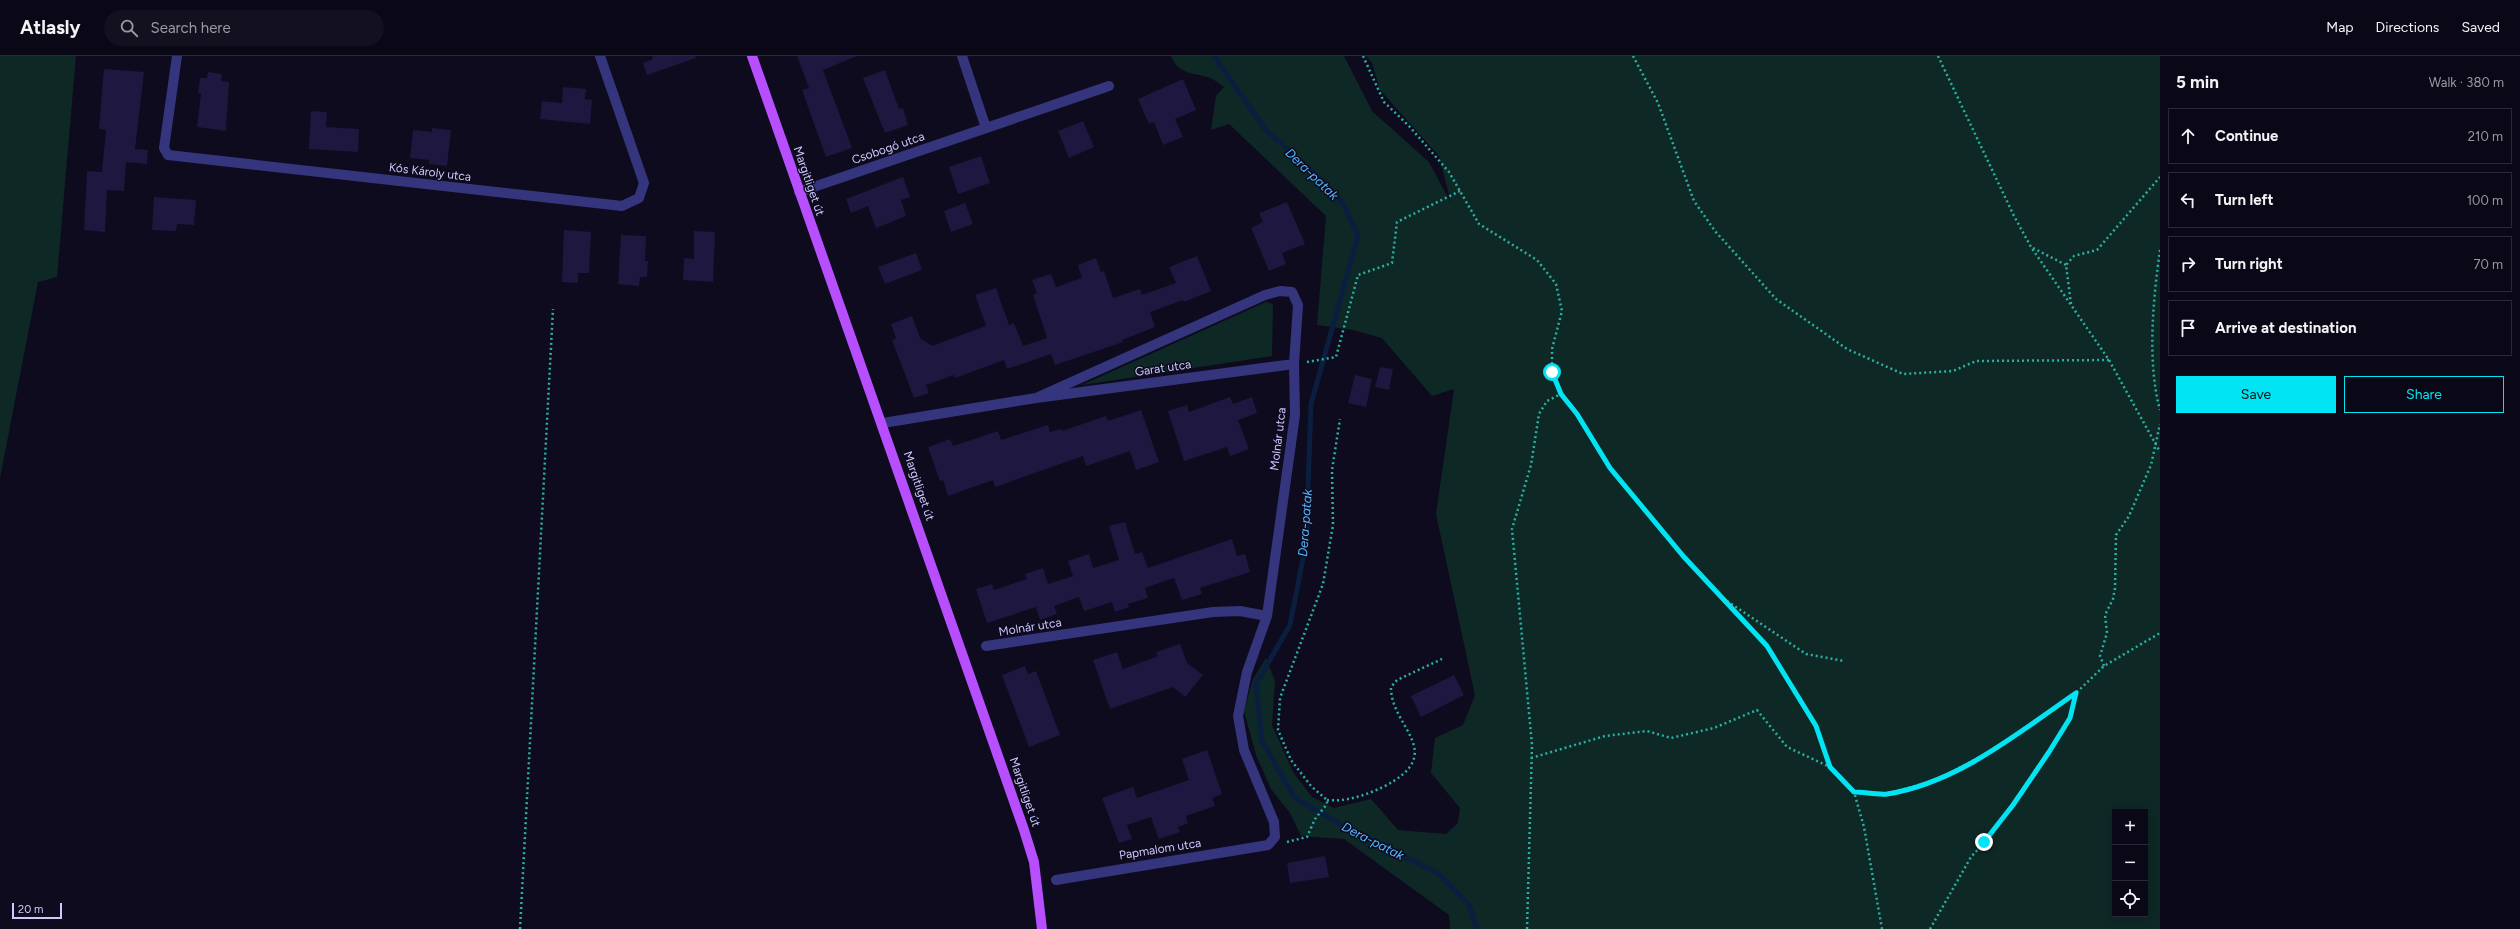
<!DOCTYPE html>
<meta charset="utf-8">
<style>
:root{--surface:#0a0816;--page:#13111f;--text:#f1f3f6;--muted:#999aa1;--line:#2a2935;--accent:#00e4f3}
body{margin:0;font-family:Figtree,sans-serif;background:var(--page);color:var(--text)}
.controls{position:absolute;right:12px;bottom:12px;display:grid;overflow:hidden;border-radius:0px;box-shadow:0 2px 10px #0003}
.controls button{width:36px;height:36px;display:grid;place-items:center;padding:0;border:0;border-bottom:1px solid var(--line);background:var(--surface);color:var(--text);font:20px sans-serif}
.scale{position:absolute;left:12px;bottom:10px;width:50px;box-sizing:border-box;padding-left:4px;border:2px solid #cdc8ff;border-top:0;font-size:11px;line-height:14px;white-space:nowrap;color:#cdc8ff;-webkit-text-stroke:3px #0e0b1e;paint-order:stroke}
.stop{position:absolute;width:12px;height:12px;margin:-9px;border:3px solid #00e4f3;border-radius:50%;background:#fff}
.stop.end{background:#00e4f3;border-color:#fff;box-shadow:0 1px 4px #0008}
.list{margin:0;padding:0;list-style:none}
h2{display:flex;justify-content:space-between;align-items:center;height:52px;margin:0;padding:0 16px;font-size:17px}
h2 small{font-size:13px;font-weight:400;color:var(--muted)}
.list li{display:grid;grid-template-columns:26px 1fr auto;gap:12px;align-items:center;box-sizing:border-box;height:56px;margin:0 8px 8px;padding:0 8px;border:1px solid var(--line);border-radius:0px}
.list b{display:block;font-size:15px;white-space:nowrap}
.list em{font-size:13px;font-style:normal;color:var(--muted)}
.actions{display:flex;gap:8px;padding:12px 16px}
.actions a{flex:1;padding:9px 0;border:1px solid var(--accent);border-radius:0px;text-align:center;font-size:14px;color:var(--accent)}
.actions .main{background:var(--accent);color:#111}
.icon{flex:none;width:22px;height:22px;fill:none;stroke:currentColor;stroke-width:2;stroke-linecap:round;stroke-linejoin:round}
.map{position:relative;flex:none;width:2160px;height:873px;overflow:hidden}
header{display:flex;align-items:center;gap:24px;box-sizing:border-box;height:56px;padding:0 20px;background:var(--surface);border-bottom:1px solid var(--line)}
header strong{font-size:19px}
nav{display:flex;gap:22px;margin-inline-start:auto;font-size:14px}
.search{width:280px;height:36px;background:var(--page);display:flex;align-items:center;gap:10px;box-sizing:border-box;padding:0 14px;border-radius:22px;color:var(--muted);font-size:15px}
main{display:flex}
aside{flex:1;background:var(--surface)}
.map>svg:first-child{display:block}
.green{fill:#0e2826;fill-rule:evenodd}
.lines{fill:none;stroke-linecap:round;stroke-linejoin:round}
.stream{stroke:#0a1f3f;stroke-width:5}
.building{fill:#1e173f}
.path{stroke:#2ab1a4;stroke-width:2.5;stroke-dasharray:2 3;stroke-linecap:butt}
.minor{stroke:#35357e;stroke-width:10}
.major{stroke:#b74fff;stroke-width:10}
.route{stroke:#00e4f3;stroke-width:5}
.labels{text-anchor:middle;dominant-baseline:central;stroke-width:3;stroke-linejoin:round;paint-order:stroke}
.street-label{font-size:12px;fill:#cdc8ff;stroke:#0e0b1e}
.water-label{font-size:13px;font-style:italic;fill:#56b7ff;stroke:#0e0b1e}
</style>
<header>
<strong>Atlasly</strong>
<div class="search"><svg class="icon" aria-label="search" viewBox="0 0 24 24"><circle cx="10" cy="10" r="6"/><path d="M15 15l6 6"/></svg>Search here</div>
<nav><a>Map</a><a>Directions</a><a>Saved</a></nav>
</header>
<main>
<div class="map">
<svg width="2160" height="873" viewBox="0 0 2160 873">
<rect width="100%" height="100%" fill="#0e0b1e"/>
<!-- green -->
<path class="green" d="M0 0H76L57 221 38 226 0 422Z
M1171 0H1344L1372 55 1429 106 1451 147 1439 100 1380 34 1372 7 1366 0H2160V873H1450L1449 859 1344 783 1301 780 1290 757 1271 733 1256 699 1244 655 1253 623 1266 602 1275 625 1272 669 1293 716 1312 741 1334 752 1371 743 1398 774 1446 778 1458 767 1460 752 1431 717 1435 682 1463 669 1475 639 1436 458 1454 333 1432 340 1382 282 1353 274 1317 269 1326 160 1229 68 1211 74 1216 40 1224 31C1220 28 1215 24 1210 22 1194 16 1179 20 1171 0ZM2115 756H2145V858H2115Z
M1266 246 1273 248 1272 300 1082 329Z"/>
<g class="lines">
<!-- stream -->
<path class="stream" d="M1214 0 1265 73 1326 128 1344 149 1358 180 1311 348 1306 487 1290 569 1256 628 1262 685 1295 742 1353 775 1439 818 1469 849 1477 873"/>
</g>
<!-- building -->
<path class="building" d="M652 0H695L696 2 647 19 643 7 653 3Z
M797 0H857L823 14 852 92 826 101 802 34 809 32Z
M104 13 144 16 135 93 148 94 147 108 126 106 124 135 107 134 105 176 84 174 87 115 102 116 106 74 99 73Z
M885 14 899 53 903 52 908 69 885 77 863 22Z
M208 16 222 18 221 25 229 26 226 75 197 71 201 38 198 37 200 22H207Z
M1183 23 1196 54 1175 63 1183 81 1163 89 1154 66 1149 68 1138 43Z
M563 31 586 33 585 43 592 44 590 68 540 63 542 45 562 47Z
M311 55 327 56 326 71 359 73 358 96 309 93Z
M1083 65 1094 91 1069 102 1058 75Z
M432 72 451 74 447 110 429 108V104L410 102 413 74 432 76Z
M981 100 990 127 958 138 949 111Z
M903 121 910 141 901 144 906 160 876 172 868 150 851 157 846 143Z
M154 141 196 144 194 169 177 168 176 175 152 174Z
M1287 146 1305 188 1282 197 1286 208 1269 215 1251 172 1263 166 1259 157Z
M965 147 973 168 951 176 944 155Z
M564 174 591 176 589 217H578V227L562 226Z
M694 175 715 176 713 226 683 224 684 202 694 203Z
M621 179 646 180 645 205H648L647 221H640L639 230 618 228Z
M916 197 922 214 885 228 878 211Z
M1197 200 1211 235 1184 246 1183 244 1150 256 1155 271 1122 284 1123 286 1055 309 1051 298 1007 313 1004 304 955 322 954 319 926 329 929 337 914 342 892 284 896 282 891 268 912 260 920 282 932 290 986 270 975 239 996 232 1009 269 1014 267 1023 290 1047 282 1033 239 1037 237 1032 224 1051 218 1056 231 1082 222 1078 209 1096 202 1101 216 1104 215 1113 242 1140 233 1142 239 1176 227 1169 211Z
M1380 311 1393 313 1389 334 1375 331Z
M1355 319 1372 323 1366 351 1348 347Z
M1230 341 1233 348 1252 341 1257 357 1238 364 1249 393 1230 400 1227 391 1184 405 1168 355 1187 349 1189 356Z
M1141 354 1159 406 1136 414 1130 395 1086 410 1083 400 995 431 993 424 948 440 943 424 940 425 928 391 950 383 953 390 998 375 1001 384 1048 369 1050 376 1061 373 1062 375 1106 360 1108 365Z
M1125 466 1135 498 1142 496 1148 512 1232 483 1237 500 1245 498 1250 516 1200 532 1202 538 1182 544 1174 522 1145 532 1148 542 1128 548 1129 551 1115 556 1112 546 1084 555 1079 541 1054 550 1057 558 1040 564 1036 551 987 567 976 533 992 528 994 534 1027 523 1025 518 1043 512 1048 528 1073 520 1068 505 1089 498 1093 512 1119 504 1109 470Z
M1180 588 1187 607 1203 619 1185 641 1173 631 1110 653 1093 604 1117 596 1123 613 1158 600 1156 596Z
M1025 610 1028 618 1036 615 1060 679 1029 691 1002 619Z
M1454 619 1464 639 1421 661 1411 640Z
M1207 694 1222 738 1212 742 1215 750 1186 760 1188 767 1178 771 1180 776 1159 783 1151 761 1127 769 1132 783 1119 787 1102 742 1133 731 1137 742 1189 724 1182 703Z
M1325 800 1329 821 1290 827 1287 807Z"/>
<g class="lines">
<!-- path -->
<path class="path" d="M1363 0 1384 46 1409 70 1449 116 1479 168 1537 204 1556 228 1562 255 1552 293V316L1561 338 1577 358 1610 412 1684 501 1767 591 1816 670 1830 711 1854 736 1864 771 1882 873
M1633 0 1658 47 1694 145 1715 175 1776 243 1847 293 1903 318 1953 315 1976 305 2109 304
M1938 0 2014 160 2031 191 2109 304 2160 396
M2033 192 2066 209
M2160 194C2153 243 2147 307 2160 354
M2071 248 2066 209 2074 200 2097 194 2160 121
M1307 306 1336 301 1358 219 1392 207 1397 166 1460 135
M1727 545 1806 598 1844 605
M2104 610 2100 600 2107 577 2105 559 2113 543 2115 532 2116 479 2129 460 2151 409 2160 368
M1531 702 1605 680 1647 675 1671 682 1714 672 1757 654 1787 691 1830 711
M1854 736 1886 738 1937 724 1989 696 2076 637 2104 610 2160 577
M1327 744C1346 746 1366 739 1383 731 1450 697 1390 671 1391 631L1397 624 1442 603
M1287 786 1307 781 1315 763 1327 748V744L1311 730 1291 704 1278 674 1280 642 1323 528 1333 469 1332 414 1340 363
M520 873 553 253
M1527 873 1532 689 1512 473 1531 409 1539 358 1547 345 1561 338
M1930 873 1971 801 1992 778 2049 696 2070 662 2076 638"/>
<!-- minor -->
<path class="minor" d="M177 0 164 92 168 99 622 150 639 142 644 127 600 0
M962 0 986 72
M799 136 1109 30
M1036 342 1265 239 1280 235 1292 236 1298 249 1294 308 1295 359 1267 560 1247 616 1238 660 1244 694 1274 766 1275 781 1268 789 1056 824
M883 367 1036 342 1294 308
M986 590 1213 556 1240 555 1267 560"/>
<!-- major -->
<path class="major" d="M752 0 1024 774 1034 806 1042 873"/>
</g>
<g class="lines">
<!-- route -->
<path class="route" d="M1552 316 1561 338 1577 358 1610 412 1684 501 1767 590 1816 670 1830 711 1854 736C1864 736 1877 739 1887 738 1958 727 2019 676 2076 637L2070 662 2049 696 2013 749 1984 786"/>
</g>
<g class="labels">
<!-- street labels -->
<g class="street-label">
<text transform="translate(888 92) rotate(-19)">Csobogó utca</text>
<text transform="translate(430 116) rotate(7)">Kós Károly utca</text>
<text transform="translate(809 125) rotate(71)">Margitliget út</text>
<text transform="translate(1163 312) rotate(-8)">Garat utca</text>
<text transform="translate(1278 383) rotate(-83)">Molnár utca</text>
<text transform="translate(919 430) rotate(71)">Margitliget út</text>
<text transform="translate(1030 571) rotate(-9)">Molnár utca</text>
<text transform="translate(1025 736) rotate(71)">Margitliget út</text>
<text transform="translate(1160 793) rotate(-9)">Papmalom utca</text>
</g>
<!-- water labels -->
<g class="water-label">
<text transform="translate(1312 118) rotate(44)">Dera-patak</text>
<text transform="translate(1305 467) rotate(-86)">Dera-patak</text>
<text transform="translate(1373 785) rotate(27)">Dera-patak</text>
</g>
</g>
</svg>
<div class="controls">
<button>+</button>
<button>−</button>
<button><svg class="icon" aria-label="locate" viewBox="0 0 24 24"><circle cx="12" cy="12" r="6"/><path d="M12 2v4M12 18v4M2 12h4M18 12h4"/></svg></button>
</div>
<div class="scale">20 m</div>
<div class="stop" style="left:1552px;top:316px"></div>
<div class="stop end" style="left:1984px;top:786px"></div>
</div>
<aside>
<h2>5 min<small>Walk · 380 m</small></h2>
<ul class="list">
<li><svg class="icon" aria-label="ahead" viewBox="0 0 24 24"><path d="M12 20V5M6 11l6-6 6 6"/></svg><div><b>Continue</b></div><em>210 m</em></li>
<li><svg class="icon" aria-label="left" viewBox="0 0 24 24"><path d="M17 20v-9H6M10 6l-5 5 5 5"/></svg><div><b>Turn left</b></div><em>100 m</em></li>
<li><svg class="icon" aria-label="right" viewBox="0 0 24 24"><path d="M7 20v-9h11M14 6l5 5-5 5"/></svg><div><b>Turn right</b></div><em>70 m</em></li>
<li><svg class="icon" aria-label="arrive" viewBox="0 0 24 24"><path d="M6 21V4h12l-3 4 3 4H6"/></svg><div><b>Arrive at destination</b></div></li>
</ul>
<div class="actions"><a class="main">Save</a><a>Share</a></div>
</aside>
</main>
